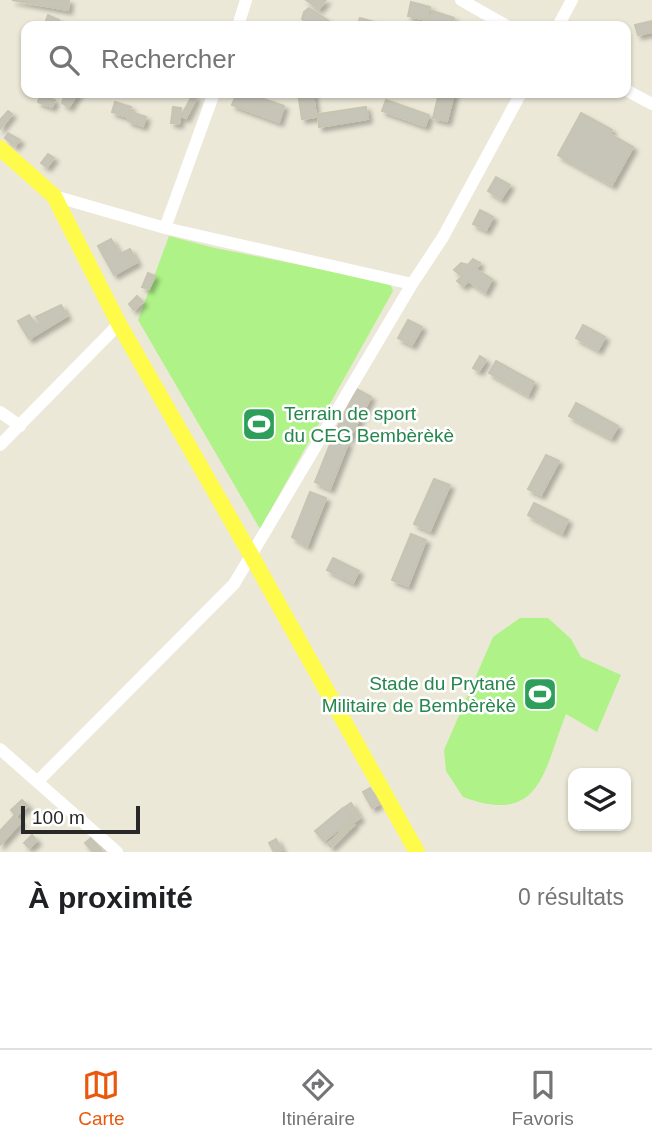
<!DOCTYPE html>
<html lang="fr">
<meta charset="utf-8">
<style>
:root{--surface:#fff;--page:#f6f6f6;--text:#202124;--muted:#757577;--line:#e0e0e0;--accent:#ea580c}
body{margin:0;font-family:Arial,sans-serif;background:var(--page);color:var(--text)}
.controls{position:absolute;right:21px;bottom:21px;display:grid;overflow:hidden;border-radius:14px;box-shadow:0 2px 5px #0004}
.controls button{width:63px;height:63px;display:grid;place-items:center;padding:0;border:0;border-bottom:2px solid var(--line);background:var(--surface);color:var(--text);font:35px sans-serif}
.scale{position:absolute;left:21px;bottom:18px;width:119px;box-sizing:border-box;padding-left:7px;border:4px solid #282828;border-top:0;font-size:19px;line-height:24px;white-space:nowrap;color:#282828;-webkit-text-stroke:5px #fff;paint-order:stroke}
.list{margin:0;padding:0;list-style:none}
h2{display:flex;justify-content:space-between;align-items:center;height:91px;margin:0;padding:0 28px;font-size:30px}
h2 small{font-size:23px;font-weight:400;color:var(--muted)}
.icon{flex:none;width:38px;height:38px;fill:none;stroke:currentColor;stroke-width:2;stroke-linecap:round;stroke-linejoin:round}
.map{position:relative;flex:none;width:652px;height:852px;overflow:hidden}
.search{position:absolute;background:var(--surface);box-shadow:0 2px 5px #0004;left:21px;right:21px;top:21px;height:77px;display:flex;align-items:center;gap:18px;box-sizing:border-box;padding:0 24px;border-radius:14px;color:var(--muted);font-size:26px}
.sheet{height:196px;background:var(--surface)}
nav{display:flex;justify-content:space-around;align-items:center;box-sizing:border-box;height:98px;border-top:2px solid var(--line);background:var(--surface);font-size:19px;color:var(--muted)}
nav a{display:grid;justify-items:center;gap:4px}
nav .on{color:var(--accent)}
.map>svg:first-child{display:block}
.pitch{fill:#aff288}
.building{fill:#c7c4b8;stroke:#c8c4b2;stroke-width:2;filter:url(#shadow)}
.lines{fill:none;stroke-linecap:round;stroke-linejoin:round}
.minor{stroke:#fff;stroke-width:12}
.major{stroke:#fffb4a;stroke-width:16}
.labels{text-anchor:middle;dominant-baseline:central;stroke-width:5;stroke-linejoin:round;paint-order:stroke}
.leisure-label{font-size:19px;fill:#27864d;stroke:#fff;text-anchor:start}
</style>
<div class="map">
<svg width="652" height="852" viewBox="0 0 652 852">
<defs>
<filter id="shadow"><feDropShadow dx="4" dy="4" stdDeviation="2" flood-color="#0004"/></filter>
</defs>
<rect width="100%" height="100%" fill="#ece8d8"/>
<!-- pitch -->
<path class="pitch" d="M169 236 215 248 390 283 393 291 260 529 138 320Z
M520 618H548L571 639 581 657 621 675 597 732 566 714C543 772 541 826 463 797L446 771 444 750 493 637Z"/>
<!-- building -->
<path class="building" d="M12 0H69L68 10Z
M306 0H326L319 9Z
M411 2 430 7 427 20 408 16Z
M309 8 336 26H313L302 19 304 12Z
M433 11 454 18 452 26H440L429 22Z
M48 15 59 20 57 26H44Z
M360 18 374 22 373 26H357Z
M652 21V32L638 35 635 25Z
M65 93H78L69 107 62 103Z
M237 93H246L284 106 279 122 232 105Z
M298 93H313L316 117 302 119Z
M439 93H454L447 121 433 118Z
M40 95 55 100 52 107 38 102Z
M192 96 196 98 186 118 181 116Z
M386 100 429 115 425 126 382 111Z
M115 102 131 107 128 117 112 112Z
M173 107 181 108 179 124 171 123Z
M366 107 368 119 319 127 318 114Z
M8 111 12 114 0 129V120Z
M131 112 146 117 143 126 128 121Z
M581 113 612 130 610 134 633 147 612 185 558 155Z
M8 133 20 140 15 146 5 138Z
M48 154 54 158 47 167 41 163Z
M496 177 510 185 501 199 488 191Z
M480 210 493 217 486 230 473 224Z
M111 239 120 254 130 249 137 262 114 275 98 246Z
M473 259 480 263 476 269 492 279 485 292 468 281 463 286 457 281 462 276 454 270 461 263 468 265Z
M148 273 155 276 149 289 142 287Z
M137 296 143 302 134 310 129 304Z
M61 305 67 316 29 339 18 321 29 315 36 325 40 323 36 317Z
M408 320 422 327 412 345 398 338Z
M583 325 605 337 598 350 576 338Z
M480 356 486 360 479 371 473 368Z
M496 361 534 382 528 395 489 373Z
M357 389 371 397 349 439 335 432Z
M576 403 618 426 611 438 569 416Z
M333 437 348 443 330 489 315 482Z
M546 455 559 461 541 495 528 489Z
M434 479 450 485 430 531 414 524Z
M310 492 326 498 307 546 292 537Z
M534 503 568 520 562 533 528 515Z
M411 534 426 540 408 586 392 580Z
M333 558 359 571 353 583 327 570Z
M370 788 379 804 372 808 363 792Z
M22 800 28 806 16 816 11 810Z
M351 803 360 818 354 822 345 807Z
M343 808 352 819 324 841 315 831Z
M14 816 21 822 0 845V831Z
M351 822 354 825 331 847 328 844Z
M32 835 37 841 29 848 24 843Z
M91 838 102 851 101 852H93L85 843Z
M276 839 282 850 278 852H274L269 843Z"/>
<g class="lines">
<!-- minor -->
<path class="minor" d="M461 0 507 26
M238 26 246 0
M558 26 572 0
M626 90 652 104
M54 196 165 228 412 284
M165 228 214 93
M0 412 20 426
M0 445 119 324
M0 749 117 852
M38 781 234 584 412 284 443 237 521 93"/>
<!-- major -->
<path class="major" d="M0 148 54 196 119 324 251 555 417 852"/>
</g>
<!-- icons -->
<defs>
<g id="stadium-square" transform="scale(1.75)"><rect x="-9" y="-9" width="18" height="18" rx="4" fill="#2e9e5b" stroke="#fff"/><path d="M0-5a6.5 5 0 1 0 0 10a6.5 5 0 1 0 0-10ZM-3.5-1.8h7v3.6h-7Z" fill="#fff"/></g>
</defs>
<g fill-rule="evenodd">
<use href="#stadium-square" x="259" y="424"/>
<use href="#stadium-square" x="540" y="694"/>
</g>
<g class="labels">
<!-- leisure labels -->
<g class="leisure-label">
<text x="284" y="413">Terrain de sport<tspan x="284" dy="22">du CEG Bembèrèkè</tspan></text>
<text x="516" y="683" text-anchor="end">Stade du Prytané<tspan x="516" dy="22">Militaire de Bembèrèkè</tspan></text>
</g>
</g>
</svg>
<div class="controls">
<button><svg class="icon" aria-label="layers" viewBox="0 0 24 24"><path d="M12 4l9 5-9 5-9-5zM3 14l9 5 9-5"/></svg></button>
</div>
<div class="scale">100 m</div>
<div class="search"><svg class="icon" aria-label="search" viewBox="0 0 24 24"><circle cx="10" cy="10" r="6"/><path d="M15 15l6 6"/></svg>Rechercher</div>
</div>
<section class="sheet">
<h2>À proximité<small>0 résultats</small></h2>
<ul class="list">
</ul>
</section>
<nav>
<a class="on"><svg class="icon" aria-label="map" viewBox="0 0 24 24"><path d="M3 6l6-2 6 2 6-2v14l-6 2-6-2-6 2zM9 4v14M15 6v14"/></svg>Carte</a>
<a><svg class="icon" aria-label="directions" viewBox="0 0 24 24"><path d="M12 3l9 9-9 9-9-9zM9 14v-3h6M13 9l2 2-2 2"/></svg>Itinéraire</a>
<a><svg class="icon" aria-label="saved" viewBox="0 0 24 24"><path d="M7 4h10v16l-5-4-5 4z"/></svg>Favoris</a>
</nav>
